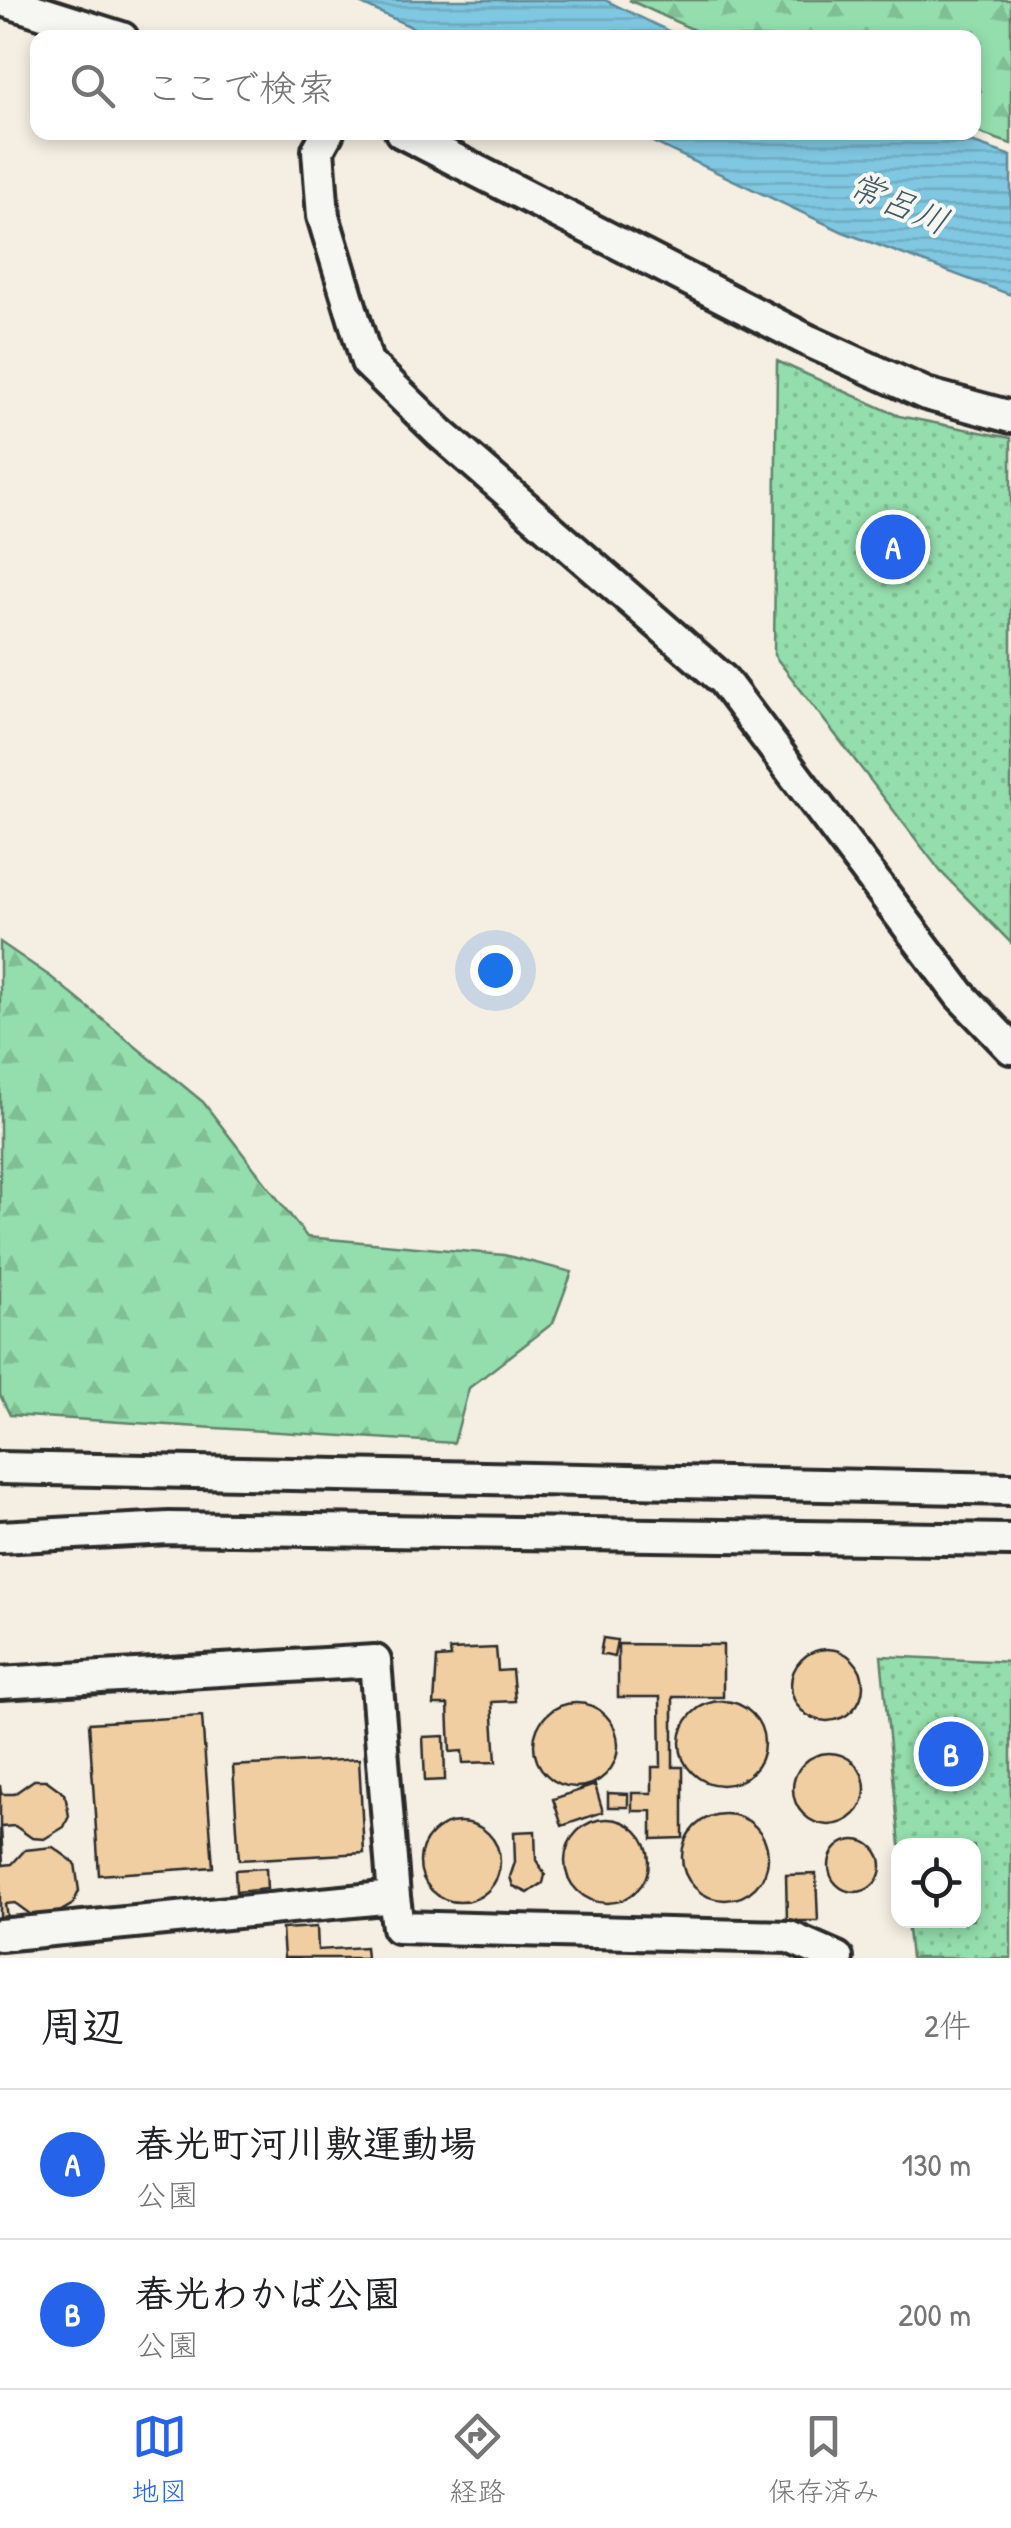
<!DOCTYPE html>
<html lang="ja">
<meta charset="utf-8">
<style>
:root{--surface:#fff;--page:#f6f6f6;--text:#202124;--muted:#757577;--line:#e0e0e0;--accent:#2563eb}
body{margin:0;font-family:"Patrick Hand","Klee One",sans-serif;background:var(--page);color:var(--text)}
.controls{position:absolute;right:30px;bottom:30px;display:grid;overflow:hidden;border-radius:20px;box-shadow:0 5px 15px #0003}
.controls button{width:90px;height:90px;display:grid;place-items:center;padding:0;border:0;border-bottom:2px solid var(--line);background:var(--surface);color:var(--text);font:50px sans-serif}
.you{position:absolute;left:495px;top:970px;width:35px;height:35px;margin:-25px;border:8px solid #fff;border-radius:50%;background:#1a73e8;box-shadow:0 0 0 15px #1a73e833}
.badge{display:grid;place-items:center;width:65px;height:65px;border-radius:50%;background:var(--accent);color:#fff;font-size:32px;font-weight:700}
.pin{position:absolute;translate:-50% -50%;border:5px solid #fff;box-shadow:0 2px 10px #0006}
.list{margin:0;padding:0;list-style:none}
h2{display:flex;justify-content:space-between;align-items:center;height:130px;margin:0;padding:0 40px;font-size:42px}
h2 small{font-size:32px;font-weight:400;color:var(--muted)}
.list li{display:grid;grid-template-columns:65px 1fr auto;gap:30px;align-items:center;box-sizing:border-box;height:150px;padding:0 40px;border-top:2px solid var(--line)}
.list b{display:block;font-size:38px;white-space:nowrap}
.list p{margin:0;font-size:32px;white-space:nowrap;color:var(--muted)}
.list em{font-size:32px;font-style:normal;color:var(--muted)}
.icon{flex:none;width:55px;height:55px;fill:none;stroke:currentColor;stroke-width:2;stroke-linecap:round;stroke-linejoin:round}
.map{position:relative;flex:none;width:1011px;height:1958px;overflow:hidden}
.search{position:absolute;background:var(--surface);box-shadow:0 5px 15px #0003;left:30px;right:30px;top:30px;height:110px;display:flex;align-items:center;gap:25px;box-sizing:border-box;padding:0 35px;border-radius:20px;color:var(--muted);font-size:38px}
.sheet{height:430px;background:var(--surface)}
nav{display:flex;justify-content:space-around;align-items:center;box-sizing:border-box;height:140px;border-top:2px solid var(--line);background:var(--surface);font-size:28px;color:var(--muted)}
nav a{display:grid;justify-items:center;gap:5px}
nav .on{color:var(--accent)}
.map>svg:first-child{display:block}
.forest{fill:url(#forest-firs);stroke:#60846c;stroke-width:2.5}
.park{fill:url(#park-dots);stroke:#60846c;stroke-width:2.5}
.water{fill:url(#water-rules);stroke:#5e8998;stroke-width:2.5}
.building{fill:#f0cea1;stroke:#2b2b2b;stroke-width:2.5}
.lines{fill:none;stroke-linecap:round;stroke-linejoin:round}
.minor-casing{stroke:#2b2b2b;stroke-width:38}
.minor{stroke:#f6f6f2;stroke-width:30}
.labels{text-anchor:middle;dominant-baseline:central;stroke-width:8;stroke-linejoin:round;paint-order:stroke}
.water-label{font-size:35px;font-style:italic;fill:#445a62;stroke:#f6f6f2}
</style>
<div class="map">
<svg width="1011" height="1958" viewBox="0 0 1011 1958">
<defs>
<pattern id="forest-firs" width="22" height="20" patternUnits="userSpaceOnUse" patternTransform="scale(2.5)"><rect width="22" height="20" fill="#94ddac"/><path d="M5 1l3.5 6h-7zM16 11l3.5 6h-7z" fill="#80be94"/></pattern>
<pattern id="park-dots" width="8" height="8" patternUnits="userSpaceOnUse" patternTransform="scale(2.5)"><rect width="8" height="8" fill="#94ddac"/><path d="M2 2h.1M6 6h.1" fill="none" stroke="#80be94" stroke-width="1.8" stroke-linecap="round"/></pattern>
<pattern id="water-rules" width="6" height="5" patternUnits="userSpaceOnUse" patternTransform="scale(2.5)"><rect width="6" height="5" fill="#80c7e1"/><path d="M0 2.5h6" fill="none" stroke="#6fabc1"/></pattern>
</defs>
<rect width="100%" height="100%" fill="#f5eee2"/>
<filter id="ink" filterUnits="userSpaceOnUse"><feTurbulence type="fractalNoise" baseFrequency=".01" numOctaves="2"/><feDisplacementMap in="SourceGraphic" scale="20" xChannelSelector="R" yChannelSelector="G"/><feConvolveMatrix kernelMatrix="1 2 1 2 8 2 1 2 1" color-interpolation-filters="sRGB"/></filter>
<g filter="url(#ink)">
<!-- forest -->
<path class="forest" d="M629 0H1011V144L974 131V38L709 37Z
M0 942 51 977 203 1102 307 1237 504 1255 572 1272 553 1323 469 1388 454 1443 10 1415 0 1395Z"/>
<!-- park -->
<path class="park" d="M777 361 899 416 1011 438V943L941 872 774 655Z
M881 1656 1011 1662V1958H911L907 1921 974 1920V1846L900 1845Z"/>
<!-- water -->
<path class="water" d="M353 0H605L681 37H433Z
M634 133H946L1011 156V295L843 232Z"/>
<!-- building -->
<path class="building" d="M603 1638 617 1640 614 1657 600 1654Z
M618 1644 723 1645V1697H673V1767H683V1838L652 1839V1811H632V1793H652V1767H661L660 1697H618Z
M496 1648 498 1671 512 1670 515 1701 492 1702 496 1762 463 1763 462 1751 450 1752 448 1705H434L437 1658 451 1657 450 1650Z
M791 1685a36 36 0 1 1 72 0a36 36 0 1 1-72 0Z
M680 1743a42 42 0 1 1 84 0a42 42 0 1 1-84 0Z
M534 1745a42 42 0 1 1 84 0a42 42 0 1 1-84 0Z
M202 1716 213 1867 99 1875 89 1723Z
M444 1736 445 1780 425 1781 423 1737Z
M793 1789a36 36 0 1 1 72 0a36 36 0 1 1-72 0Z
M359 1759 364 1853 239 1860 233 1766Z
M34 1780H46L65 1794 69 1816 64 1827 44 1839 32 1838 15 1826 1 1827 3 1865 12 1864 25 1850 53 1847 75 1863 79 1891 73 1904 49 1918 34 1917 15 1903 5 1904 7 1917H0V1785L1 1794H14Z
M595 1785 603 1812 562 1826 553 1799Z
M608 1793 628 1794V1807H608Z
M682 1857a43 43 0 1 1 86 0a43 43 0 1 1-86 0Z
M565 1861a42 42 0 1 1 84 0a42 42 0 1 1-84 0Z
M420 1862a40 40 0 1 1 80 0a40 40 0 1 1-80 0Z
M535 1831 536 1860 545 1875 543 1883 528 1893 513 1886 510 1877 515 1862 514 1832Z
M829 1866a26 26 0 1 1 52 0a26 26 0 1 1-52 0Z
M266 1868 267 1889 236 1892 235 1870Z
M816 1874 818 1921H787L786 1875Z
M317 1927 318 1950 365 1947 366 1958H284L282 1929Z"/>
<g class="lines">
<!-- minor casing -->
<g class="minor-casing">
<path id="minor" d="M2 0 122 38
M328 132 318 150 323 216 367 362 440 433 723 680 960 995 1011 1048
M401 132 809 341 926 394 1011 417
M0 1468 1011 1489
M0 1537 169 1528 1011 1540
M0 1683 375 1661 394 1897
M0 1935 394 1897 398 1927 789 1937 837 1958"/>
</g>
<!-- minor -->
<use href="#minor" class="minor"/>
</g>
</g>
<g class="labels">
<!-- water labels -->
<g class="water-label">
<text transform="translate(899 203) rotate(23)">常呂川</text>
</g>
</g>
</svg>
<div class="controls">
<button><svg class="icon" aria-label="locate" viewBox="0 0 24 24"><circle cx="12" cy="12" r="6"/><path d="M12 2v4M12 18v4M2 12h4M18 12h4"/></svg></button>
</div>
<div class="you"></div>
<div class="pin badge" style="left:893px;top:547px">A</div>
<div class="pin badge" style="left:951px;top:1754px">B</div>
<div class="search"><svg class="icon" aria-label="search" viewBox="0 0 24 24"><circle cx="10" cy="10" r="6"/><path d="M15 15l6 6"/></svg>ここで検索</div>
</div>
<section class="sheet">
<h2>周辺<small>2件</small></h2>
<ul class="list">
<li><span class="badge">A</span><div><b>春光町河川敷運動場</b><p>公園</p></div><em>130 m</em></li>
<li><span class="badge">B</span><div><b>春光わかば公園</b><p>公園</p></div><em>200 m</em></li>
</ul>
</section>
<nav>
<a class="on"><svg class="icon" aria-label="map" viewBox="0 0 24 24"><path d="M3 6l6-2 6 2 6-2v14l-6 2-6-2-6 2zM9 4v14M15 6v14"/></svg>地図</a>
<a><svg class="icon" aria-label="directions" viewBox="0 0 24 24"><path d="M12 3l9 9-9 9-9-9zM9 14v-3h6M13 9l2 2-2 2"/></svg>経路</a>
<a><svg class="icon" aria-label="saved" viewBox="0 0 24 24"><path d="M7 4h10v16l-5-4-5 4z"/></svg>保存済み</a>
</nav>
